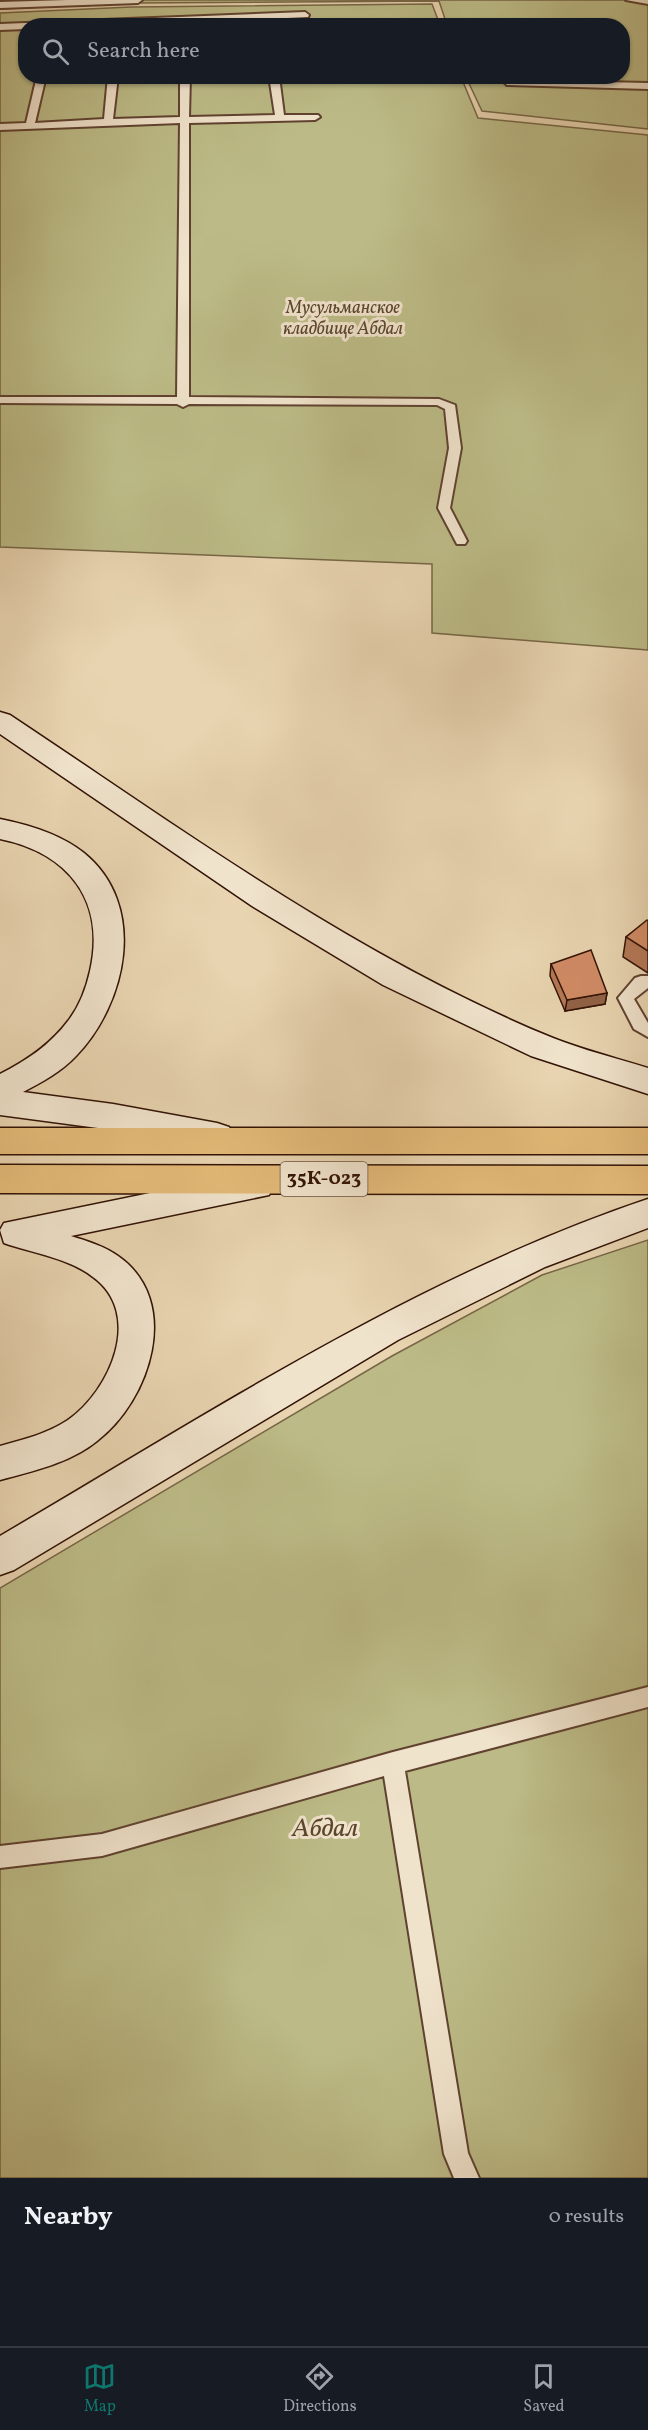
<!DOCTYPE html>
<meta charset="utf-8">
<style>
:root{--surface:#171b24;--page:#242831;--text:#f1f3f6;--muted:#9ea1a6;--line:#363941;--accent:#0f766e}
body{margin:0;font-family:Vollkorn,serif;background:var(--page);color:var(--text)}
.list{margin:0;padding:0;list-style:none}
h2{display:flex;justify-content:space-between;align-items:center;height:78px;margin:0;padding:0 24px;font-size:26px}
h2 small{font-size:20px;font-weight:400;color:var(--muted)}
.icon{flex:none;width:33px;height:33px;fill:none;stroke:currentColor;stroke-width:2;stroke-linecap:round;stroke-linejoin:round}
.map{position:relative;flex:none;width:648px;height:2178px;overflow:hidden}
.search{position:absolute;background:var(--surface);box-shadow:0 2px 4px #0004;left:18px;right:18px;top:18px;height:66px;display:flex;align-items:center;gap:15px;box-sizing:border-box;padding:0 21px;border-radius:24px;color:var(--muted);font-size:22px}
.sheet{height:168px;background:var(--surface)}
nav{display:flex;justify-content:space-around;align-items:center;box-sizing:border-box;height:84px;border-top:2px solid var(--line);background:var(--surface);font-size:16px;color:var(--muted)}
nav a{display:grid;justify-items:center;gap:3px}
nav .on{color:var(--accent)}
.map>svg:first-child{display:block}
.green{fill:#bcbb87;stroke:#776646;stroke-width:1.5}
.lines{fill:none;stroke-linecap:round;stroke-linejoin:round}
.service-casing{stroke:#604230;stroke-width:4}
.secondary-casing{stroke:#321205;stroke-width:3}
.primary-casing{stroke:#321205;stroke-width:3}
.service{fill:#f0e3cc;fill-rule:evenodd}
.secondary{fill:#f0e3cc;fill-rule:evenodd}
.primary{fill:#e4ba78;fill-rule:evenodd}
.wall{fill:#b47857;stroke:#321205;stroke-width:1.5}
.shaded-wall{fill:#926147;stroke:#321205;stroke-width:1.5}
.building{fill:#d18b65;stroke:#321205;stroke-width:1.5}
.labels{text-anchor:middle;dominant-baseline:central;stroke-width:6;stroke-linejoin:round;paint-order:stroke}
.far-park-label{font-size:18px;font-style:italic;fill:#5b452c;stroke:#f0e3cc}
.shield{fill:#f0e3cc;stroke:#6b5141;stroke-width:1.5}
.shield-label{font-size:20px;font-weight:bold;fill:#321205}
.near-park-label{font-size:26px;font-style:italic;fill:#5b452c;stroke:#f0e3cc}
</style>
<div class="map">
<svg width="648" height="2178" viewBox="0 0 648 2178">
<rect width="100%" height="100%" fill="#e8d4b0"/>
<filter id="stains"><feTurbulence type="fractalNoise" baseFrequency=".00333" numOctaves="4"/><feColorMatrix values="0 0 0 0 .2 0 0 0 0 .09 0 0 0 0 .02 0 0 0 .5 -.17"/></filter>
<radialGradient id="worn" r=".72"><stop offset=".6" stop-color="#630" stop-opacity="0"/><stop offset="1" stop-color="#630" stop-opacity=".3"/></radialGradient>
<!-- green -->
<path class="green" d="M0 0H648V129L482 111 466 77 622 76V26L447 25 439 1 133 3 0 9Z
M432 4 440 25 26 26V76L461 77 478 118 648 135V650L432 633V564L0 547V13L131 7Z
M648 1240V2178H0V1588L392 1356 542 1275Z"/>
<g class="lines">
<!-- service casing -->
<g class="service-casing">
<path id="service" d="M67 0H142L138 3 0 8V2Z
M626 0H648V4Z
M305 12 309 15 308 17 105 26H26V29L0 30V24Z
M37 76H46L35 123 104 119 108 76H118L113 119 180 117V76H190L189 117 275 115 269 76H279L284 115H318L320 117 315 120 189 123V397L439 399 455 405 461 448 450 508 467 541 465 544H457L438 508 449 448 445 409 437 405 189 404 183 407 177 404 0 403V397H177L180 123 0 130V124L26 123Z
M510 80 648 83V89L507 85 505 83Z
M641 976H648V988L634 999 648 1023V1037L634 1029 618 998 635 978Z
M648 1687V1707L405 1771 468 2153 479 2178H454L444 2154 384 1776 102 1856 0 1868V1846L102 1834 393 1752Z"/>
</g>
<!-- secondary casing -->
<g class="secondary-casing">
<path id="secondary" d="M0 712 10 715C185 831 357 958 553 1038 583 1050 616 1058 648 1068V1094L531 1056 383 985 252 906 0 734Z
M0 819C30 825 60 834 84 853 148 905 127 1003 76 1056 61 1072 42 1082 23 1092L113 1104 217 1123 229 1127 234 1136 229 1145 217 1149 113 1130 0 1115V1074C26 1061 50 1045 68 1021 79 1007 86 989 90 971 106 901 69 853 0 839Z
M257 1171 269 1175 274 1185 269 1195 71 1236C87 1241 104 1246 118 1256 183 1301 150 1401 97 1441 70 1463 33 1471 0 1480V1446C24 1439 47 1434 68 1420 110 1391 144 1314 93 1277 69 1258 32 1253 4 1243L0 1230 4 1223Z
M648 1199V1228L545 1267 398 1340 14 1570 0 1575V1536C210 1413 416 1277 648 1199Z"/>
</g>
<!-- primary casing -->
<g class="primary-casing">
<path id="primary" d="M0 1128H648V1154H0Z
M0 1165 648 1166V1194L0 1193Z"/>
</g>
<!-- service -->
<use href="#service" class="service"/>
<!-- secondary -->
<use href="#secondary" class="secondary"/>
<!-- primary -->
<use href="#primary" class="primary"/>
</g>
<!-- wall -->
<path class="wall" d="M648 921V973L623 957 626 937Z
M551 964 607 993 605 1004 565 1011 550 976Z"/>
<!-- shaded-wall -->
<path class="shaded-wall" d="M607 993 605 1004 565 1011 567 1000Z"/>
<!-- building -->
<path class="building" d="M647 920 648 921V951L626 937Z
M591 950 607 993 567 1000 551 964Z"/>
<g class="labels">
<!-- far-park labels -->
<g class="far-park-label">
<text x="343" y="308">Мусульманское<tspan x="343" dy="21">кладбище Абдал</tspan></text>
</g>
<!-- shield labels -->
<rect class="shield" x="280.5" y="1162" width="87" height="34" rx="4.5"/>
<g class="shield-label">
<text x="324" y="1179">35К-023</text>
</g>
<!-- near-park labels -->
<g class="near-park-label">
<text x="325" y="1829">Абдал</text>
</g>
</g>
<rect width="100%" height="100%" filter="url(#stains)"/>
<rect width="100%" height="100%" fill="url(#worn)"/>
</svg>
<div class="search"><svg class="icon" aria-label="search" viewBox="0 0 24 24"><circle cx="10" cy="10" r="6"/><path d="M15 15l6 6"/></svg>Search here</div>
</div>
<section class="sheet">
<h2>Nearby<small>0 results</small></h2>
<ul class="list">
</ul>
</section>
<nav>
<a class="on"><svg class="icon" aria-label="map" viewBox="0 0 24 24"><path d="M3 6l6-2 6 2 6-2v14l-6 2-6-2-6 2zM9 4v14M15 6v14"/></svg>Map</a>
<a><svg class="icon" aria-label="directions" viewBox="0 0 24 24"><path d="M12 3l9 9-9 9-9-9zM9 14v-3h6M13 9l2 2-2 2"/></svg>Directions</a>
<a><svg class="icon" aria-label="saved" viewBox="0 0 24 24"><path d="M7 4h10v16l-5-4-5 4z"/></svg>Saved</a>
</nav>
